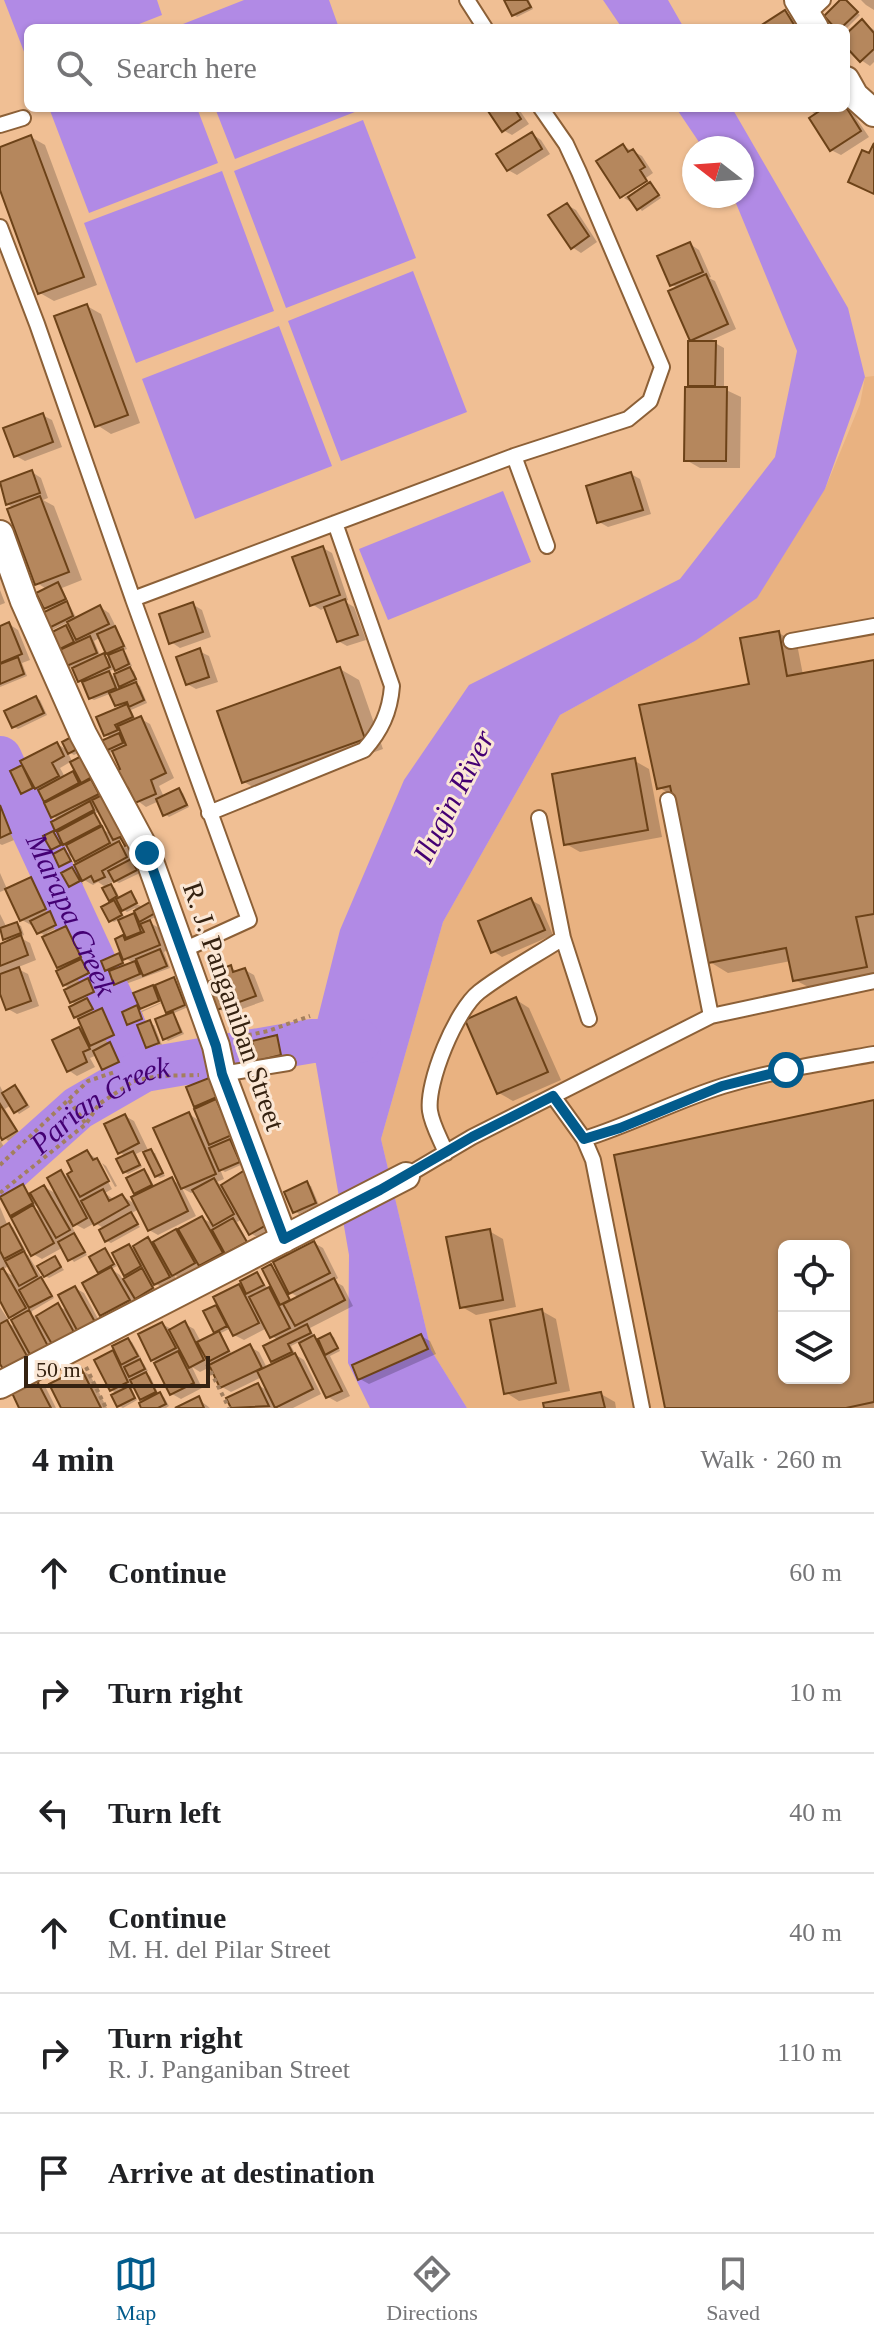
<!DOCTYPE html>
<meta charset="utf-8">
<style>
:root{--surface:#fff;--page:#f2f2f2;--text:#202124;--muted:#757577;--line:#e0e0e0;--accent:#025b8c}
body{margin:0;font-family:"Times New Roman",serif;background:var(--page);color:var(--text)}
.controls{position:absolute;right:24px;bottom:24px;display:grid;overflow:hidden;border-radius:12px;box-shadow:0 2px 6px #0004}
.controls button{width:72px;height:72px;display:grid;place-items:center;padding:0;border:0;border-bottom:2px solid var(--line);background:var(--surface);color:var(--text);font:40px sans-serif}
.compass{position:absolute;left:682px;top:136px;width:72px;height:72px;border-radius:50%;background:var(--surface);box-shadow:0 2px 6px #0004;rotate:287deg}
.scale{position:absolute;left:24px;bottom:20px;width:186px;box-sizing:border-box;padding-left:8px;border:4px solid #352211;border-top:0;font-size:22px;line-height:28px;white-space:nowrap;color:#352211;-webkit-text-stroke:6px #fbe7d5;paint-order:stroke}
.stop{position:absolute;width:24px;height:24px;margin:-18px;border:6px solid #025b8c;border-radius:50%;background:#fff}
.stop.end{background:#025b8c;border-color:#fff;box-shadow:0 2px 8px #0008}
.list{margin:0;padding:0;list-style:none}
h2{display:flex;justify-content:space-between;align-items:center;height:104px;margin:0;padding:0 32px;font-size:34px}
h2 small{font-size:26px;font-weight:400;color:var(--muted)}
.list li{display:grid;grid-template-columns:52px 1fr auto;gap:24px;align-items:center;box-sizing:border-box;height:120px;padding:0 32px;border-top:2px solid var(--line)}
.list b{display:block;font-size:30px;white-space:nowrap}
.list p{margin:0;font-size:26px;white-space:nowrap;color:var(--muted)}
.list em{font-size:26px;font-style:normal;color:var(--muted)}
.icon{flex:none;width:44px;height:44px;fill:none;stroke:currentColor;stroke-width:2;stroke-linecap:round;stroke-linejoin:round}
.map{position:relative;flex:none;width:874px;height:1408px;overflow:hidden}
.search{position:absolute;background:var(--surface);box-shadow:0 2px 6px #0004;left:24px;right:24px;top:24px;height:88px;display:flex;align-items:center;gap:20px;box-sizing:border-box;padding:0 28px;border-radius:12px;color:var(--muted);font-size:30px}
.sheet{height:824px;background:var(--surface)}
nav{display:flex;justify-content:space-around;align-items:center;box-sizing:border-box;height:112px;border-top:2px solid var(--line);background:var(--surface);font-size:22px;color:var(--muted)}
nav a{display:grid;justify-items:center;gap:4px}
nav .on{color:var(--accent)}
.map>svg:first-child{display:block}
.built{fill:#e9b281;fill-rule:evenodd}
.water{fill:#b18ae5}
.shadow{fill:#0003;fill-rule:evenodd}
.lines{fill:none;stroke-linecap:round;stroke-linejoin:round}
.river{stroke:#b18ae5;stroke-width:44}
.building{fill:#b5875d;stroke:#6c4218;stroke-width:2;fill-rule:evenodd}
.lane-casing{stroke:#8c6037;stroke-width:18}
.street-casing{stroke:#8c6037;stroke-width:30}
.path{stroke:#a37f5e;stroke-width:4;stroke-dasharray:4 4;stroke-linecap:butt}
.lane{stroke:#fff;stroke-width:14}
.street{stroke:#fff;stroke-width:26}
.route{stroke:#025b8c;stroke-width:10}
.labels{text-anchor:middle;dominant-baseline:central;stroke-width:6;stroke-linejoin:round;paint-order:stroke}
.street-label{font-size:28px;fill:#352211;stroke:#fbe7d5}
.water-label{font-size:30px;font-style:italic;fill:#440073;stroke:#fbe7d5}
</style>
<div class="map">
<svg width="874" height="1408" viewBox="0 0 874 1408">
<rect width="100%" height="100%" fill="#f0bf94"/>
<!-- built -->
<path class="built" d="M874 376V1408H467L431 1350 381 1139 443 922 560 715 695 641 825 489 860 404 865 377ZM784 1246H844V1378H784Z"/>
<!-- water -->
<path class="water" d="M4 0H157L162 15 129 28H28V62Z
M244 0H329L339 28H184L183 24Z
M603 0H668L684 28H622Z
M49 108H197L218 163 89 213Z
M215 108H365L235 159Z
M676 108H732L848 308 865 377 825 489 757 598 695 641 560 715 443 922 381 1139 431 1350 467 1408H370L348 1363 349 1255 312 1041 340 930 404 780 469 685 680 579 775 457 797 351 733 196H742V148H703Z
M363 120 416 258 286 308 234 171Z
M222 171 274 311 136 363 84 223Z
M413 271 467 412 341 461 288 321Z
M279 326 332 466 195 519 142 379Z
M503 491 531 562 388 620 359 549Z"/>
<!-- shadow -->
<path class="shadow" d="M507 0H529L533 9 517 17 513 14Z
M843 0 860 15 846 29 838 28Z
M861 0H874V10L866 5Z
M785 12 794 18 800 28H764Z
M862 21 874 30V62L870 66 861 60 846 44V37Z
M846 103 869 137 841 155 831 150 816 115 807 108H846Z
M489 108H518L529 124 512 135 503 130Z
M532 134 541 140 550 154 517 175 508 170Z
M31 137 45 145 97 285 54 301 40 293 0 185V149Z
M623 146 642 156 653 173 623 194V198L622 197Z
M651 181 661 198 642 211 633 201 631 202 624 198Z
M567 205 576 210 597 242 581 253 572 247Z
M690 244 699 250 711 277 709 278 715 281 736 329 705 343H715L724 348V389L741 397 740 468H700L686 460 698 389 690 385 698 343 692 339 678 288 672 285Z
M87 306 101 314 140 423 111 434 97 425Z
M42 415 52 420 62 447 25 461 16 456Z
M32 472 41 478 48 498 43 500 54 506 82 580 62 588 68 601 65 603 70 606 77 619 100 607 109 613 127 649 122 651 126 653 132 666 128 668 134 671 138 682 135 683 140 686 147 703 131 710 136 720 141 719 150 724 174 778 159 786 164 797 179 791 183 793 189 807 169 817 165 814 159 801 146 807 123 790V769L114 751 104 755 112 738 106 735 122 708 117 705 112 693 94 700 90 698 73 666 68 669 50 635 66 628 74 632 69 622 52 630 48 628 52 611 46 608 48 590 37 583 14 508 7 504 0 484ZM101 637 108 653 113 661 104 656 101 657 94 641ZM115 669 122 672 118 679 107 672Z
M631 474 640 479 651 514 608 527 599 522Z
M323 548 332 553 348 600 344 601 354 607 366 640 347 646 338 641 326 607 321 610 312 604Z
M0 590 5 603 0 605Z
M192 604 202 610 211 637 180 648 171 642Z
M9 624 18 630 30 660 22 663 27 676 0 687V628Z
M779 633 797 644 803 675 874 662V979L814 990 795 980 791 961 728 973 710 962 674 796 658 787 751 685Z
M199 651 209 656 218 682 196 689 187 684Z
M340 669 359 680 383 749 262 792 244 782Z
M36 698 40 700 47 715 18 729 14 727Z
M64 743 82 751 74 755 67 751 72 761 60 768 65 777 73 774 81 778 73 763 100 776 91 781 100 786 137 843 128 848 123 839 117 842 129 849 140 873 119 883 115 881 108 884 115 888 120 899 131 893 138 901 130 896 128 900 160 915 147 921 159 928 168 950 164 952 170 968 120 986 107 969 119 956 126 966 134 963 125 958 123 937 129 940 120 919 114 922 110 920 115 902 110 899 107 888 98 882 93 885 79 877 83 884 75 888 71 886 72 869 81 874 82 863 70 856 73 863 65 867 61 865 59 853 52 849 53 833 62 838 61 832 57 829 59 820 53 816 49 803 39 789 27 795 23 793 22 768 28 771 57 744 69 751ZM100 811 112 835 101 828 103 827 98 817 94 814ZM60 840 68 845 74 856 62 849 63 848ZM120 907 127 912 135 908 137 914 125 919Z
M635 761 649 769 662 837 580 852 566 844Z
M0 801 6 805 19 838 2 845 0 844Z
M0 873 7 889 0 892Z
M31 879 40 884 59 927 47 933 48 936 66 928 76 933 89 962 85 963 91 976 85 979 92 983 97 994 86 999 91 1002 96 1013 102 1010 111 1016 122 1040 111 1045 122 1064 108 1071 104 1069 97 1055 90 1058 95 1067 77 1076 68 1070 54 1041 83 1027 76 1016 77 1005 72 1002 71 989 64 985 63 970 58 966 43 934 38 933 34 924 31 925 22 920Z
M531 900 540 905 553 935 502 957 493 951Z
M0 914 7 928 17 924 21 926 24 935 19 937 30 943 36 960 16 968 28 974 39 1006 17 1014 8 1009 0 988V976L4 975 0 973V946L10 942 5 938 0 929Z
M231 968 239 972 245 970 254 975 264 1001 228 1014 219 1009 222 979Z
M174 979 178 982 188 1007 172 1014 168 1011 164 1002 142 1012 146 1024 154 1025 162 1045 152 1049 148 1047 139 1024 133 1026 129 1024 124 1013 141 1006 153 987 159 991ZM168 995 169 999 141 1011V1007Z
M515 999 529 1008 561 1080 513 1101 499 1093Z
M172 1014 176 1017 184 1034 168 1041 165 1038Z
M276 1037 280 1040 284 1057 263 1062 259 1060Z
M209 1080 213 1082 220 1099 215 1101 225 1107 240 1140 234 1142 243 1164 225 1172 220 1169 224 1179 217 1182 276 1229 259 1238 250 1233 241 1220 237 1222 249 1244 183 1280 174 1275 178 1282 165 1289 151 1281 156 1291 140 1300 132 1295 137 1305 111 1320 102 1315 103 1274 99 1272 105 1250 117 1266 111 1269 120 1275 124 1281 131 1277 126 1274 129 1246 138 1252 148 1239 154 1243 176 1231 184 1236 202 1218 215 1225 196 1191 191 1193 182 1188 196 1216 158 1235 149 1230 139 1209 130 1214 140 1227 111 1243 107 1241 105 1229 95 1223 84 1229 69 1221 87 1255 74 1262 62 1248 42 1259 33 1254 16 1218 11 1215 23 1186 30 1195 44 1187 59 1195 61 1173 68 1177 75 1172 87 1152 101 1162H97L112 1189 105 1193 114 1200 122 1196 137 1205 140 1195 135 1193 144 1172 148 1174 155 1188 172 1180 181 1185 189 1114 201 1122V1108L196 1105ZM39 1204 44 1214 33 1207Z
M0 1086 4 1094 15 1087 19 1089 30 1107 19 1114 11 1105 5 1109 20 1134 8 1141 0 1132Z
M874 1102V1408H667ZM784 1246H844V1378H784Z
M125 1116 134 1121 149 1152 155 1153 165 1176 160 1178 156 1176 144 1150 136 1154 142 1167 128 1174 124 1172 126 1156 119 1152Z
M0 1140 10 1157 0 1163Z
M102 1163 106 1166 117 1186 115 1187Z
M307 1184 311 1186 319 1205 299 1214 295 1211Z
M0 1207 7 1224 13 1227 26 1251 23 1253 28 1255 54 1298 32 1311V1315L37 1318 58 1306 70 1312 75 1288 84 1293 103 1328 58 1355 14 1373 0 1359V1307L9 1321 6 1322 17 1328 16 1319 11 1316 0 1296V1252L4 1255 0 1247ZM10 1265 17 1278 2 1270Z
M489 1231 503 1239 516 1307 476 1315 462 1307Z
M314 1243 323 1248 338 1278 334 1281 343 1286 353 1306 310 1328 315 1338 319 1340 330 1335 334 1337 340 1351 330 1356 350 1396 337 1402 328 1397 301 1341 291 1346 296 1355 304 1360 321 1394 293 1408H280L274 1405 275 1408H234L229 1399 258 1385 270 1392 262 1377 231 1392 222 1387 212 1366 200 1372 192 1367 202 1388 181 1399 172 1394 158 1363 152 1359 162 1324 173 1330 185 1324 194 1329 201 1342 216 1334 205 1312 216 1307 222 1311 239 1286 247 1291 257 1274 268 1289 276 1294 271 1267 280 1272ZM286 1290 300 1298 292 1302ZM231 1328 234 1335 244 1340 267 1328 272 1336 278 1340 272 1361 277 1364 267 1368 259 1352 250 1347 232 1355 221 1333Z
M55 1259 64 1270 49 1278 45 1276Z
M542 1311 556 1319 570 1391 519 1401 505 1392Z
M421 1336 430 1341 436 1354 369 1384 360 1379Z
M128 1340 132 1342 141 1358 138 1360 144 1364 148 1371 144 1373 150 1376 159 1395 164 1397 169 1406 166 1408H144L147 1402 142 1399 136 1387 132 1389 137 1400 123 1408 119 1406 118 1394 111 1390 113 1353 119 1356Z
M81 1370 90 1375 107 1408H63Z
M37 1383 46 1388 56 1408H21Z
M601 1394 615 1402 616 1408H546Z
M198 1399 210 1408H180Z"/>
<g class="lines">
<!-- river -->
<g class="river">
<path id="s1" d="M0 758 144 1070"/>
<path id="s2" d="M0 1178 78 1108 144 1070 312 1041H359"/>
</g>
</g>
<!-- building -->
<path class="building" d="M504 0H527L531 7 512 16Z
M840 0H846L858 12 841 28H835L824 16Z
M785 10 796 28H762L760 26Z
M862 19 874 33V49L860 62 846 47V34Z
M846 107 861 131 830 151 809 118 824 108Z
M486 108H514L521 119 502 132Z
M532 132 542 149 507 171 496 154Z
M31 135 84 277 38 294 0 190V147Z
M874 143V194L848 182 862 150 869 153Z
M623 144 628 152 633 149 645 167 640 170 647 181 620 198 596 161Z
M650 182 659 195 637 210 628 197Z
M567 203 589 236 571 249 548 215Z
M690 242 703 272 670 286 657 256Z
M706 274 728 324 690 341 668 291Z
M87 304 128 415 95 427 54 316Z
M688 341H716L715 386H688Z
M685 387H727L726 461H684Z
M43 413 53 442 14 457 3 428Z
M32 470 40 493 6 505 0 482Z
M631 472 643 510 597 523 586 486Z
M40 496 69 572 35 585 7 509Z
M323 546 340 595 310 606 292 557Z
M58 582 66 599 44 609 36 593Z
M345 599 358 635 337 642 324 607Z
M67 601 73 616 47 629 40 614Z
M193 602 203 632 169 644 159 614Z
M100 605 109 624 76 640 67 622Z
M9 622 22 654 0 663V626Z
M66 625 74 642 56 651 48 634Z
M115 626 124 646 106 654 97 634Z
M779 631 787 676 874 660V914L856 917 867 967 793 981 786 948 708 963 670 786 657 789 639 705 749 684 740 638Z
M90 636 97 653 62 668 55 652Z
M200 648 209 677 186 685 176 657Z
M123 649 129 664 115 671 108 655Z
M104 653 110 667 78 682 72 668Z
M18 657 24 674 0 684V664Z
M130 667 136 679 119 687 114 674Z
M340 667 365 739 242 783 217 711Z
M109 671 116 688 89 699 82 682Z
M136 682 144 700 129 707 127 702 115 706 109 693Z
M36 696 44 713 12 728 4 711Z
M127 704 133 717 115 725 118 730 104 736 96 717Z
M141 716 166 773 151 780 156 794 135 803 128 788 121 791 113 772 120 769 112 751 126 745 118 726Z
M119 733 123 743 99 754 94 744Z
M73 736 79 748 68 754 62 742Z
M57 742 64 756 52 763 59 776 35 789 20 761Z
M87 753 97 774 81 783 70 762Z
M635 758 648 830 564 845 552 774Z
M22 765 33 788 21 794 10 771Z
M73 771 79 783 44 802 38 790Z
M91 779 99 794 51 818 44 803Z
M179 788 187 805 163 816 156 799Z
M102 795 119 829 127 825 135 841 125 846 120 837 113 840 92 800Z
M90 801 94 810 55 831 51 822Z
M0 805 11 833 0 838Z
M94 812 101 825 63 845 57 832Z
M102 826 110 843 75 862 66 845Z
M53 831 61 845 51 850 43 836Z
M119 841 127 857 102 871 105 877 94 882 91 876 82 881 74 865Z
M64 848 71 861 59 867 53 854Z
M131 859 137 870 114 882 108 871Z
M72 867 80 881 69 887 61 873Z
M31 877 46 909 20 921 5 889Z
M111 884 117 896 109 901 102 888Z
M131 891 137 903 122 911 116 899Z
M531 898 545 930 491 953 478 921Z
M114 900 122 915 109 922 101 907Z
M152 901 157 912 139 922 134 911Z
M50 911 56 925 37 934 30 921Z
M134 913 141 932 126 938 118 920Z
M150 920 160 945 123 960 115 939 123 935 125 940 144 932 140 924Z
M17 922 21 933 3 940 0 928Z
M66 926 81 957 57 968 42 937Z
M21 935 28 955 0 966V944Z
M160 949 167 966 143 976 136 959Z
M119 953 123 963 105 971 101 961Z
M81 959 89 973 63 986 56 971Z
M135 961 140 974 114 985 109 971Z
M231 965 233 972 245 968 256 996 217 1010 207 982 219 978 216 971Z
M19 967 31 1001 6 1010 0 994V974Z
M174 977 185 1005 166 1013 155 985Z
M88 978 94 992 70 1003 64 990Z
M153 985 159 1001 140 1009 133 993Z
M516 997 548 1072 497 1094 465 1020Z
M87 998 93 1009 74 1018 69 1007Z
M137 1005 142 1019 127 1025 122 1012Z
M102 1008 114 1035 90 1046 78 1019Z
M173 1012 181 1032 163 1040 155 1019Z
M150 1020 159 1043 146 1048 137 1025Z
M79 1027 90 1049 83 1052 87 1062 67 1072 52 1040Z
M277 1035 281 1055 257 1061 252 1041Z
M110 1042 119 1062 102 1070 93 1051Z
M209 1078 217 1097 194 1107 186 1087Z
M15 1085 27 1105 14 1113 2 1093Z
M216 1099 232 1135 209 1145 194 1109Z
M874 1100V1402L846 1408H665L614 1155ZM784 1246H844V1378H784Z
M0 1104 17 1131 2 1140 0 1136Z
M189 1112 216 1174 181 1189 153 1128Z
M125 1114 139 1143 118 1154 104 1124Z
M230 1139 240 1162 219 1171 209 1148Z
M151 1149 163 1173 155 1177 143 1152Z
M87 1150 93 1160 97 1158 109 1181 80 1197 67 1174 72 1171 67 1161Z
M133 1151 140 1165 123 1173 116 1159Z
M144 1169 152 1185 134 1194 126 1178Z
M61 1170 87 1218 73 1226 47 1178Z
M245 1170 268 1224 249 1235 221 1185Z
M172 1177 188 1211 148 1231 131 1197Z
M214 1178 234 1214 213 1226 192 1190Z
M307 1181 316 1203 293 1213 284 1192Z
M23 1184 33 1203 10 1216 0 1197Z
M44 1185 70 1230 56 1238 30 1193Z
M103 1189 109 1201 122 1194 129 1205 94 1225 81 1201Z
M33 1205 54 1243 31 1256 11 1218Z
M131 1212 138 1224 105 1242 99 1230Z
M202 1216 223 1253 199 1266 178 1229Z
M233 1218 247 1242 225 1254 212 1230Z
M9 1223 23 1249 4 1259 0 1251V1228Z
M176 1229 195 1263 172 1276 153 1242Z
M490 1229 503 1300 460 1308 446 1237Z
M74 1233 85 1252 68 1261 58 1242Z
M148 1237 170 1277 154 1285 133 1246Z
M314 1241 330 1273 289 1294 273 1262Z
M129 1244 141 1266 124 1276 112 1253Z
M105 1248 114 1264 98 1273 89 1257Z
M24 1251 37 1276 19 1286 5 1261Z
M55 1256 61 1267 44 1277 37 1266Z
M271 1264 290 1300 280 1305 262 1269Z
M111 1267 130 1300 100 1316 82 1283Z
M3 1268 26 1308 9 1318 0 1301V1270Z
M142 1268 153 1288 135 1299 123 1279Z
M257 1272 264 1285 246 1294 240 1281Z
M41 1277 52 1296 29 1308 19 1290Z
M334 1278 345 1300 295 1326 283 1304Z
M239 1284 259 1323 233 1336 213 1297Z
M75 1286 95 1322 78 1332 58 1295Z
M269 1287 290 1328 270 1338 249 1297Z
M58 1303 75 1334 53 1346 36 1316Z
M216 1305 227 1326 214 1333 203 1311Z
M542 1309 556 1383 504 1394 490 1320Z
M29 1310 50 1350 33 1360 11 1320Z
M7 1320 27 1356 3 1369 0 1364V1324Z
M185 1321 204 1360 189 1368 169 1330Z
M162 1322 176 1348 151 1361 138 1334Z
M307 1324 311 1333 288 1344 292 1352 271 1362 263 1346Z
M219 1331 229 1351 208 1362 197 1342Z
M330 1333 338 1348 325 1355 318 1339Z
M421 1334 428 1349 358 1380 352 1365Z
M314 1335 342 1391 326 1398 299 1343Z
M128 1338 138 1356 121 1365 112 1346Z
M250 1344 262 1368 220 1388 209 1365Z
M113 1350 128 1382 110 1391 94 1360Z
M178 1351 194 1383 170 1395 154 1363Z
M295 1353 313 1389 275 1408 257 1371Z
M140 1359 145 1369 129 1377 124 1367Z
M81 1368 101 1408H61L49 1384Z
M146 1372 156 1392 140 1400 130 1380Z
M39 1379 38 1383 51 1408H19L12 1393Z
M258 1383 269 1406 231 1408 226 1398Z
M129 1386 135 1398 117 1407 111 1395Z
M160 1392 166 1404 158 1408H141L139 1403Z
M601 1392 605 1408H544L543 1403Z
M199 1396 204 1408H175Z"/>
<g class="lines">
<!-- lane casing -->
<g class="lane-casing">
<path id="lane" d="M467 0 485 28
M807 15 823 0
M0 125 23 118
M0 227 37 324 133 599 514 456 628 419 650 401 662 367 579 172 566 144 541 108
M514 456 547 546
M133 599 249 920 181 951
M791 641 874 626
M668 800 711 1016
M209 813 364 750C381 731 390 712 392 686L335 523
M563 938 589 1019
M222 1074 288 1063
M553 1096 584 1139 593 1160 642 1408
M584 1139C632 1124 675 1101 723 1086 772 1071 823 1063 874 1054
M446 1153C441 1140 432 1125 430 1111 426 1083 456 1010 479 992 505 972 535 956 563 938L539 818
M406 1176 472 1137 711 1016 874 981"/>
</g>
<!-- street casing -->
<g class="street-casing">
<path id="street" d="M798 0 815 28
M846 80 855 96 874 113
M0 534 24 601 83 734 147 853 216 1046 222 1074 284 1239
M0 1385 406 1176"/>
</g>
<!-- path -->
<path class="path" d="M240 1037 268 1031 310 1016
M69 1100 86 1124
M0 1165 88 1081 115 1072
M0 1193 86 1124 99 1104 134 1081 158 1076 199 1075
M207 1364 229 1408
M86 1367 106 1408"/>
<!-- lane -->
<use href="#lane" class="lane"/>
<!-- street -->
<use href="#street" class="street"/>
</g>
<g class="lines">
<!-- route -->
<path class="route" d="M147 853 216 1046 222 1074 284 1239 380 1190 472 1137 553 1096 584 1139 620 1128 722 1086 786 1070"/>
</g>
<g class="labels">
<!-- street labels -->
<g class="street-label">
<text transform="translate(234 1006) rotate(71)">R. J. Panganiban Street</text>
</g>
<!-- water labels -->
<g class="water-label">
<text transform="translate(453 796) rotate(-63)">Ilugin River</text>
<text stroke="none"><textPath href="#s1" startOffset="172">Marapa Creek</textPath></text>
<text stroke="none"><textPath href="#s2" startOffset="126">Parian Creek</textPath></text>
</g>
</g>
</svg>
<div class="controls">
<button><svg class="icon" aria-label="locate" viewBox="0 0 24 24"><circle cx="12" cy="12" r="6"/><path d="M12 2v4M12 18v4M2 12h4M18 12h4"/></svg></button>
<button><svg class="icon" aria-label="layers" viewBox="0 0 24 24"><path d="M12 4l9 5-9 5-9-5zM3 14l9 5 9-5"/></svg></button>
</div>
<svg class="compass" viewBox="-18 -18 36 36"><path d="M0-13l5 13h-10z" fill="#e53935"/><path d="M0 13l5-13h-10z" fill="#757577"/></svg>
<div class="scale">50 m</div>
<div class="stop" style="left:786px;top:1070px"></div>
<div class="stop end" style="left:147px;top:853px"></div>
<div class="search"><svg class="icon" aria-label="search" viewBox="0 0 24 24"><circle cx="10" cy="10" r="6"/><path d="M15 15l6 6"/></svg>Search here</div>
</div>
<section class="sheet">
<h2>4 min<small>Walk · 260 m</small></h2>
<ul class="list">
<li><svg class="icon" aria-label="ahead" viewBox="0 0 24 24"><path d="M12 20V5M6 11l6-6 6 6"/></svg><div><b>Continue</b></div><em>60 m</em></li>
<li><svg class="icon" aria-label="right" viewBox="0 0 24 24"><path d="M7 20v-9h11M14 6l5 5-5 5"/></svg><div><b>Turn right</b></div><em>10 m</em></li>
<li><svg class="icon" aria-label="left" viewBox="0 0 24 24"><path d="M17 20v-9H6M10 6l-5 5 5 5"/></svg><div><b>Turn left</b></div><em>40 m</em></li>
<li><svg class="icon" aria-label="ahead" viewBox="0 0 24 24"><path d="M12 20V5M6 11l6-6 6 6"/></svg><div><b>Continue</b><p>M. H. del Pilar Street</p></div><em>40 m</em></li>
<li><svg class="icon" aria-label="right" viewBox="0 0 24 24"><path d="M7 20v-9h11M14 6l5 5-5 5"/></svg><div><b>Turn right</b><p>R. J. Panganiban Street</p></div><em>110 m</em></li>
<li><svg class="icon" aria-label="arrive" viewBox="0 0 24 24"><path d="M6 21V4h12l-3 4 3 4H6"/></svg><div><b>Arrive at destination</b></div></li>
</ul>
</section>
<nav>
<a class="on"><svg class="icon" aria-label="map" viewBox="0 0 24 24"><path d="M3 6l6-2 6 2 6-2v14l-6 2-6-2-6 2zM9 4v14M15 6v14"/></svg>Map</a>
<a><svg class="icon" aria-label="directions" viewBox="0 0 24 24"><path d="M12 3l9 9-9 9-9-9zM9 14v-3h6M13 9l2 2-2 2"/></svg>Directions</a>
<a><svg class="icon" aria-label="saved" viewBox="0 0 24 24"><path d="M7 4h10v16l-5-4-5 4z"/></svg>Saved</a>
</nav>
